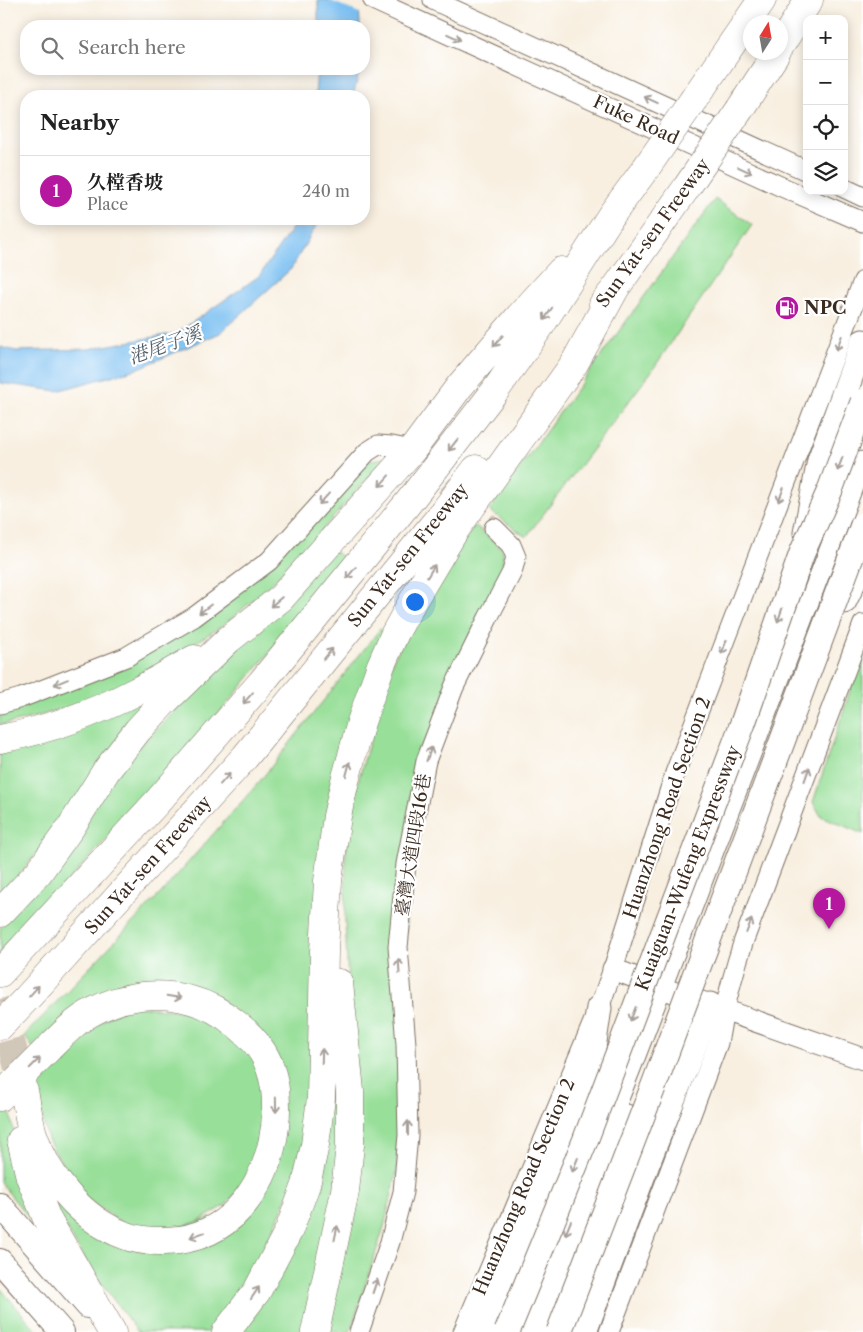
<!DOCTYPE html>
<meta charset="utf-8">
<style>
:root{--surface:#fff;--page:#f6f6f6;--text:#222;--muted:#767676;--line:#e0e0e0;--accent:#b5179e}
body{margin:0;font-family:"Libre Caslon Text","Noto Serif TC",serif;background:var(--page);color:var(--text)}
.controls{position:absolute;right:15px;top:15px;display:grid;overflow:hidden;border-radius:10px;box-shadow:0 2px 12px #0003}
.controls button{width:45px;height:45px;display:grid;place-items:center;padding:0;border:0;border-bottom:1px solid var(--line);background:var(--surface);color:var(--text);font:25px sans-serif}
.compass{position:absolute;left:743px;top:15px;width:45px;height:45px;border-radius:50%;background:var(--surface);box-shadow:0 2px 12px #0003;rotate:11deg}
.you{position:absolute;left:414px;top:601px;width:18px;height:18px;margin:-12px;border:4px solid #fff;border-radius:50%;background:#1a73e8;box-shadow:0 0 0 8px #1a73e833}
.badge{display:grid;place-items:center;width:32px;height:32px;border-radius:50%;background:var(--accent);color:#fff;font-size:16px;font-weight:700}
.pin{position:absolute;translate:-50% -41px;filter:drop-shadow(0 1px 2px #0008)}
.pin::after{content:'';position:absolute;top:26px;width:18px;height:15px;background:inherit;clip-path:polygon(0 0,100% 0,50% 100%)}
.list{margin:0;padding:0;list-style:none}
h2{display:flex;justify-content:space-between;align-items:center;height:65px;margin:0;padding:0 20px;font-size:21px}
h2 small{font-size:16px;font-weight:400;color:var(--muted)}
.list li{display:grid;grid-template-columns:32px 1fr auto;gap:15px;align-items:center;box-sizing:border-box;height:70px;padding:0 20px;border-top:1px solid var(--line)}
.list b{display:block;font-size:19px;white-space:nowrap}
.list p{margin:0;font-size:16px;white-space:nowrap;color:var(--muted)}
.list em{font-size:16px;font-style:normal;color:var(--muted)}
.icon{flex:none;width:28px;height:28px;fill:none;stroke:currentColor;stroke-width:2;stroke-linecap:round;stroke-linejoin:round}
.map{position:relative;flex:none;width:863px;height:1332px;overflow:hidden}
.search{position:absolute;background:var(--surface);box-shadow:0 2px 12px #0003;left:20px;top:20px;width:350px;height:55px;display:flex;align-items:center;gap:12px;box-sizing:border-box;padding:0 18px;border-radius:20px;color:var(--muted);font-size:19px}
.panel{position:absolute;background:var(--surface);box-shadow:0 2px 12px #0003;left:20px;top:90px;width:350px;height:135px;border-radius:20px}
.map>svg:first-child{display:block}
.green{fill:#98df99;stroke:#6a845c}
.water{fill:#7abff1;stroke:#5a7488}
.pier{fill:#f8efe0}
.lines{fill:none;stroke-linecap:round;stroke-linejoin:round}
.tertiary-tunnel{stroke:#d2c8b9;stroke-width:19;stroke-dasharray:19 9;stroke-linecap:butt}
.motorway-tunnel{stroke:#d2c8b9;stroke-width:28;stroke-dasharray:28 14;stroke-linecap:butt}
.tertiary-casing{stroke:#7d6f62;stroke-width:21}
.secondary-casing{stroke:#7d6f62;stroke-width:23}
.primary-casing{stroke:#7d6f62;stroke-width:26}
.trunk-casing{stroke:#7d6f62;stroke-width:27}
.motorway-casing{stroke:#7d6f62;stroke-width:29}
.tertiary{stroke:#fff;stroke-width:19}
.secondary{stroke:#fff;stroke-width:21}
.primary{stroke:#fff;stroke-width:24}
.trunk{stroke:#fff;stroke-width:25}
.motorway{stroke:#fff;stroke-width:28}
.trunk-bridge-casing{stroke:#7d6f62;stroke-width:27;stroke-linecap:butt}
.motorway-bridge-casing{stroke:#7d6f62;stroke-width:29;stroke-linecap:butt}
.trunk-bridge{stroke:#fff;stroke-width:25}
.motorway-bridge{stroke:#fff;stroke-width:28}
.oneway{stroke:#a79f9a}
.labels{text-anchor:middle;dominant-baseline:central;stroke-width:4.5;stroke-linejoin:round;paint-order:stroke}
.street-label{font-size:18px;fill:#3b2a1e;stroke:#fff}
.poi-label{font-size:18px;font-weight:bold;fill:#3b2a1e;stroke:#fff;text-anchor:start}
.water-label{font-size:19px;font-style:italic;fill:#515e68;stroke:#fff}
</style>
<div class="map">
<svg width="863" height="1332" viewBox="0 0 863 1332">
<rect width="100%" height="100%" fill="#fff"/>
<filter id="ink" filterUnits="userSpaceOnUse"><feTurbulence type="fractalNoise" baseFrequency=".02" numOctaves="2"/><feDisplacementMap in="SourceGraphic" scale="10" xChannelSelector="R" yChannelSelector="G"/><feConvolveMatrix kernelMatrix="1 2 1 2 8 2 1 2 1" color-interpolation-filters="sRGB"/></filter>
<filter id="wash" filterUnits="userSpaceOnUse"><feTurbulence type="fractalNoise" baseFrequency=".0096" numOctaves="4" result="noise"/><feDisplacementMap in="SourceGraphic" scale="20" xChannelSelector="R" yChannelSelector="G"/><feGaussianBlur stdDeviation="1.12" result="paint"/><feColorMatrix in="noise" values="0 0 0 0 0 0 0 0 0 0 0 0 0 0 0 0 0 1.4 0 .05"/><feComposite in="paint" operator="in"/></filter>
<g filter="url(#wash)">
<rect width="100%" height="100%" fill="#f8efe0"/>
<!-- green -->
<path class="green" d="M715 199 752 225 651 372 526 537 489 510Z
M385 458C337 513 291 569 236 615 221 628 202 638 185 649 162 662 140 676 115 688 81 704 38 718 0 725V710L174 635 371 460Z
M475 525 503 550V569L480 613 451 682 411 794 400 1083V1135L396 1176 384 1227 350 1332H321L343 1231 348 981 345 921 346 855 355 792 393 660 445 569Z
M333 551 343 557C304 614 260 664 216 717 145 798 73 876 0 955V928L59 860 114 772Z
M380 629 388 633 367 677 310 1117 292 1187 255 1271 211 1332H138C110 1296 83 1259 61 1219 56 1210 52 1200 48 1191L128 1244 249 1206 276 1066 170 986 35 1050 24 1036 163 891 260 781Z
M863 652V834L821 816 813 802Z
M135 703 146 711 63 820 0 899V750Z
M129 1005 207 1014 253 1057 268 1102 257 1165 226 1205 199 1221 184 1226 152 1229 121 1223 80 1194 48 1140 35 1089 37 1076 75 1037Z
M328 1007 346 1129 307 1332H237L286 1253Z
M9 1104 15 1141 36 1227 0 1182V1112Z
M0 1288 38 1332H0Z"/>
<!-- water -->
<path class="water" d="M318 0H359L360 26H318Z
M317 69H360L353 96H315Z
M297 219H320L291 269 220 333 137 369 57 391 0 383V347L16 351 88 349 177 333 259 276 295 224Z"/>
<!-- pier -->
<path class="pier" d="M329 0H361L362 14Z"/>
</g>
<g filter="url(#ink)">
<g class="lines">
<!-- tertiary-tunnel -->
<path class="tertiary-tunnel" d="M402 448 494 528"/>
<!-- motorway-tunnel -->
<path class="motorway-tunnel" d="M0 999 24 1091"/>
<!-- tertiary casing -->
<g class="tertiary-casing">
<path id="tertiary" d="M373 0 782 187 863 222
M433 0 807 171
M844 188 863 197
M0 704 21 698 126 657 194 617 269 561 367 452 378 445 392 446 402 448
M359 1332 390 1242 403 1192 408 1135 407 1091 406 1044 398 947 406 864 426 761 454 687 488 618 512 572 516 557 511 545 494 528
M463 1332 599 1008 613 969 675 773 863 281
M526 1332 632 1066 863 461
M543 1332 627 1114
M609 1332 718 1043C724 1008 733 974 744 940L863 624"/>
</g>
<!-- secondary casing -->
<g class="secondary-casing">
<path id="secondary" d="M613 969 673 992 863 1059"/>
</g>
<!-- primary casing -->
<g class="primary-casing">
<path id="primary" d="M0 1205 88 1306
M0 1261 62 1332"/>
</g>
<!-- trunk casing -->
<g class="trunk-casing">
<path id="trunk" d="M806 533 820 460 863 342
M844 601 863 562
M485 1332 587 1089 599 1008
M584 1332 648 1161 710 1005"/>
</g>
<!-- motorway casing -->
<g class="motorway-casing">
<path id="motorway" d="M780 46 809 0
M694 99 762 0
M740 109 777 52
M603 304 615 289 687 187
M0 739C47 730 95 713 137 691 156 681 175 670 194 659
M0 913 38 873 71 827 106 771 138 730 164 702 228 640 281 598 413 449 459 387 519 317 561 271
M0 973 158 801 261 683 408 503 495 391 541 325 612 214 646 168
M0 1026 28 997 245 757 443 513 476 469
M0 1097C16 1081 32 1065 48 1049 62 1035 76 1020 94 1011 124 995 158 991 191 1000 221 1008 260 1037 270 1068 277 1087 277 1107 275 1127 268 1181 236 1232 179 1240 160 1242 141 1242 124 1235 81 1219 47 1177 33 1134 29 1121 27 1106 24 1091
M21 1140 30 1177 47 1219 112 1332
M226 1332 257 1291 289 1230 306 1185 315 1145 321 1098 324 951 328 881 337 816 345 781 361 722 381 665 395 633 415 597 455 530 574 364 615 289
M315 1332 345 1191 350 1145V1091L339 983"/>
</g>
<!-- tertiary -->
<use href="#tertiary" class="tertiary"/>
<!-- secondary -->
<use href="#secondary" class="secondary"/>
<!-- primary -->
<use href="#primary" class="primary"/>
<!-- trunk -->
<use href="#trunk" class="trunk"/>
<!-- motorway -->
<use href="#motorway" class="motorway"/>
<!-- trunk-bridge casing -->
<g class="trunk-bridge-casing">
<path id="trunk-bridge" d="M507 1332 585 1141 743 723 802 553 830 490 863 402
M559 1332 654 1085 863 525"/>
</g>
<!-- motorway-bridge casing -->
<g class="motorway-bridge-casing">
<path id="motorway-bridge" d="M646 168 694 99
M687 187 740 109"/>
</g>
<!-- trunk-bridge -->
<use href="#trunk-bridge" class="trunk-bridge"/>
<!-- motorway-bridge -->
<use href="#motorway-bridge" class="motorway-bridge"/>
</g>
<!-- one-way arrows -->
<defs><path id="oneway-shaft" d="M-6 0H5M1.5-3L5.5 0L1.5 3" fill="none" stroke-width="1.6" stroke-linecap="round" stroke-linejoin="round" transform="scale(1.25)"/></defs>
<g class="oneway">
<use href="#oneway-shaft" transform="translate(454 37) rotate(25)"/>
<use href="#oneway-shaft" transform="translate(651 100) rotate(-155)"/>
<use href="#oneway-shaft" transform="translate(745 170) rotate(25)"/>
<use href="#oneway-shaft" transform="translate(548 314) rotate(123)"/>
<use href="#oneway-shaft" transform="translate(498 341) rotate(130)"/>
<use href="#oneway-shaft" transform="translate(839 343) rotate(111)"/>
<use href="#oneway-shaft" transform="translate(453 445) rotate(128)"/>
<use href="#oneway-shaft" transform="translate(840 464) rotate(111)"/>
<use href="#oneway-shaft" transform="translate(384 481) rotate(132)"/>
<use href="#oneway-shaft" transform="translate(781 495) rotate(111)"/>
<use href="#oneway-shaft" transform="translate(324 499) rotate(132)"/>
<use href="#oneway-shaft" transform="translate(431 571) rotate(-59)"/>
<use href="#oneway-shaft" transform="translate(351 573) rotate(129)"/>
<use href="#oneway-shaft" transform="translate(276 602) rotate(140)"/>
<use href="#oneway-shaft" transform="translate(205 609) rotate(143)"/>
<use href="#oneway-shaft" transform="translate(780 615) rotate(109)"/>
<use href="#oneway-shaft" transform="translate(724 647) rotate(111)"/>
<use href="#oneway-shaft" transform="translate(328 654) rotate(-51)"/>
<use href="#oneway-shaft" transform="translate(61 682) rotate(158)"/>
<use href="#oneway-shaft" transform="translate(248 698) rotate(131)"/>
<use href="#oneway-shaft" transform="translate(429 754) rotate(-70)"/>
<use href="#oneway-shaft" transform="translate(348 769) rotate(-75)"/>
<use href="#oneway-shaft" transform="translate(807 774) rotate(-70)"/>
<use href="#oneway-shaft" transform="translate(225 779) rotate(-48)"/>
<use href="#oneway-shaft" transform="translate(749 926) rotate(-69)"/>
<use href="#oneway-shaft" transform="translate(399 966) rotate(-94)"/>
<use href="#oneway-shaft" transform="translate(34 991) rotate(-48)"/>
<use href="#oneway-shaft" transform="translate(174 997) rotate(9)"/>
<use href="#oneway-shaft" transform="translate(633 1014) rotate(111)"/>
<use href="#oneway-shaft" transform="translate(322 1056) rotate(-88)"/>
<use href="#oneway-shaft" transform="translate(35 1063) rotate(-45)"/>
<use href="#oneway-shaft" transform="translate(276 1105) rotate(89)"/>
<use href="#oneway-shaft" transform="translate(408 1128) rotate(-90)"/>
<use href="#oneway-shaft" transform="translate(575 1165) rotate(112)"/>
<use href="#oneway-shaft" transform="translate(568 1228) rotate(112)"/>
<use href="#oneway-shaft" transform="translate(336 1233) rotate(-78)"/>
<use href="#oneway-shaft" transform="translate(197 1235) rotate(160)"/>
<use href="#oneway-shaft" transform="translate(375 1286) rotate(-71)"/>
<use href="#oneway-shaft" transform="translate(255 1293) rotate(-56)"/>
</g>
</g>
<!-- icons -->
<defs>
<g id="fuel-disc" transform="scale(1.25)"><circle r="9.5" fill="#b5179e" stroke="#fff"/><path d="M-5.5-6h7V0h2V4h1.3V-2.5L3-4.5l.8-.8L6-3V5H2.5V1h-1V6h-7ZM-4.2-4.7v3.2H.2V-4.7Z" fill="#fff"/></g>
</defs>
<g fill-rule="evenodd">
<use href="#fuel-disc" x="787" y="308"/>
</g>
<g class="labels">
<!-- street labels -->
<g class="street-label">
<text transform="translate(636 120) rotate(25)">Fuke Road</text>
<text transform="translate(653 233) rotate(-54)">Sun Yat-sen Freeway</text>
<text transform="translate(408 555) rotate(-51)">Sun Yat-sen Freeway</text>
<text transform="translate(667 808) rotate(-71)">Huanzhong Road Section 2</text>
<text transform="translate(413 845) rotate(-81)">臺灣大道四段16巷</text>
<text transform="translate(148 865) rotate(-48)">Sun Yat-sen Freeway</text>
<text transform="translate(688 868) rotate(-69)">Kuaiguan-Wufeng Expressway</text>
<text transform="translate(524 1187) rotate(-67)">Huanzhong Road Section 2</text>
</g>
<!-- poi labels -->
<g class="poi-label">
<text x="804" y="308">NPC</text>
</g>
<!-- water labels -->
<g class="water-label">
<text transform="translate(165 345) rotate(-20)">港尾子溪</text>
</g>
</g>
</svg>
<div class="controls">
<button>+</button>
<button>−</button>
<button><svg class="icon" aria-label="locate" viewBox="0 0 24 24"><circle cx="12" cy="12" r="6"/><path d="M12 2v4M12 18v4M2 12h4M18 12h4"/></svg></button>
<button><svg class="icon" aria-label="layers" viewBox="0 0 24 24"><path d="M12 4l9 5-9 5-9-5zM3 14l9 5 9-5"/></svg></button>
</div>
<svg class="compass" viewBox="-18 -18 36 36"><path d="M0-13l5 13h-10z" fill="#e53935"/><path d="M0 13l5-13h-10z" fill="#767676"/></svg>
<div class="you"></div>
<div class="pin badge" style="left:829px;top:929px">1</div>
<div class="search"><svg class="icon" aria-label="search" viewBox="0 0 24 24"><circle cx="10" cy="10" r="6"/><path d="M15 15l6 6"/></svg>Search here</div>
<section class="panel">
<h2>Nearby<small></small></h2>
<ul class="list">
<li><span class="badge">1</span><div><b>久樘香坡</b><p>Place</p></div><em>240 m</em></li>
</ul>
</section>
</div>
